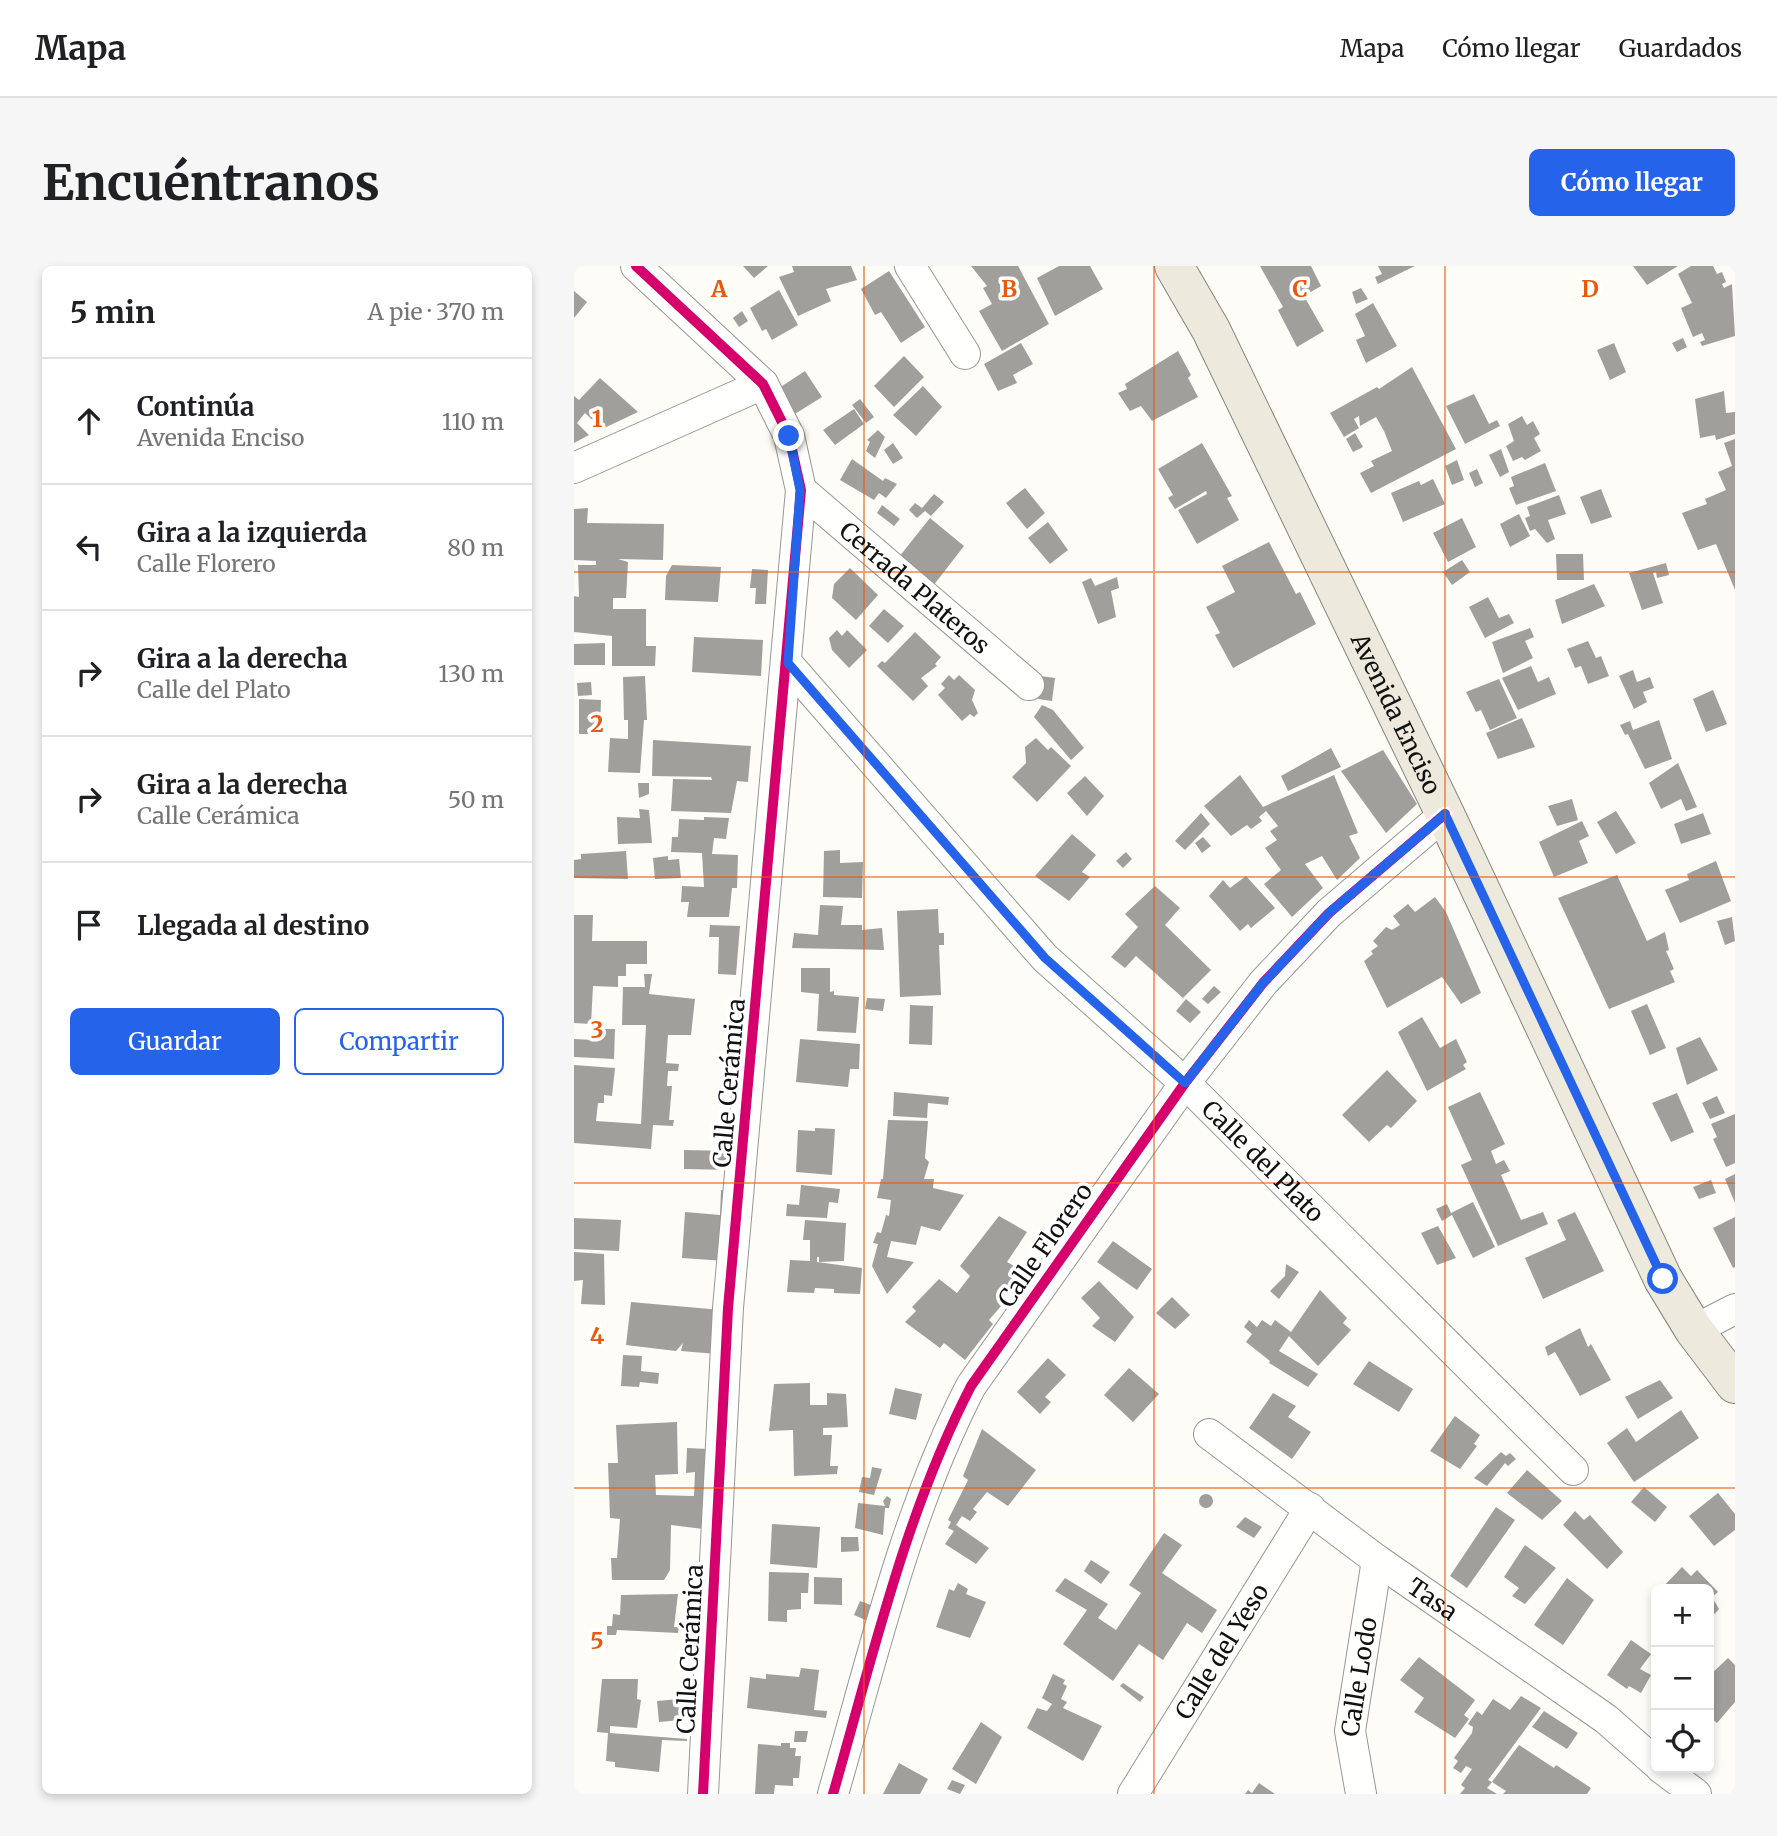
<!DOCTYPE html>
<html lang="es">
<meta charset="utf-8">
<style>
:root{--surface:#fff;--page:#f6f6f6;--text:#202124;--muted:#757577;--line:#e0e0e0;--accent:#2563eb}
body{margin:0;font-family:Merriweather,serif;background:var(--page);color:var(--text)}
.controls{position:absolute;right:21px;bottom:21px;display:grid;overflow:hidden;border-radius:10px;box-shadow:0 4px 10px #0003}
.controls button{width:63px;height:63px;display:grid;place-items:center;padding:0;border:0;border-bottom:2px solid var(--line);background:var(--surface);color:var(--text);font:35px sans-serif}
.stop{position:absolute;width:21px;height:21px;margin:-16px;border:5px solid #2563eb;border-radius:50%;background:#fff}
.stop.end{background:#2563eb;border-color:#fff;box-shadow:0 2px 7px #0008}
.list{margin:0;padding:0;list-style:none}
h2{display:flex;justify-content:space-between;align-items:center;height:91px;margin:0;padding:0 28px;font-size:30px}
h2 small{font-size:23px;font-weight:400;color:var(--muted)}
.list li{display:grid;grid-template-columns:46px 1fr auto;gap:21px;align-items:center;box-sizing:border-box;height:126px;padding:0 28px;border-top:2px solid var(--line)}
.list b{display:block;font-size:26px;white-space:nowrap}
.list p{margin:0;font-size:23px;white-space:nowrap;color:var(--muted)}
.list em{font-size:23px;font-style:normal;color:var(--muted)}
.actions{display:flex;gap:14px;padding:21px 28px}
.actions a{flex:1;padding:16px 0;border:2px solid var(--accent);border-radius:10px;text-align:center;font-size:24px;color:var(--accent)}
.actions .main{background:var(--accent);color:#fff}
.icon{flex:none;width:38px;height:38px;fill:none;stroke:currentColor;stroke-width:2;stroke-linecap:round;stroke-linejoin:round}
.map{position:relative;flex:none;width:1161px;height:1528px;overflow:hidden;border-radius:10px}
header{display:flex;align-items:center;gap:42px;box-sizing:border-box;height:98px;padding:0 35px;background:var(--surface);border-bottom:2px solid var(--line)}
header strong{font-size:33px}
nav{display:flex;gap:38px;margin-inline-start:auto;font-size:24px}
.intro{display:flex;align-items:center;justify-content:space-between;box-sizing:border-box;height:168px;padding:0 42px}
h1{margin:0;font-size:49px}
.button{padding:18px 32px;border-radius:10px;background:var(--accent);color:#fff;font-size:24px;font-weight:700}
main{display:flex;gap:42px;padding:0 42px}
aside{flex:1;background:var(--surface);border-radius:10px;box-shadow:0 4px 10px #0003}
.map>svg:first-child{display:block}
.building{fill:#a19f9c}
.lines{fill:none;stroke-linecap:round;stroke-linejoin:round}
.minor-casing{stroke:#979795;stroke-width:32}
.major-casing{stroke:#858482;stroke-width:40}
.minor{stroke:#fffffe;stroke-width:30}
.major{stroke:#ede9dc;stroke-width:38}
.cycleway-casing{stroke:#fff;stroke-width:15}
.cycleway{stroke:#d6006c;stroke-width:10}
.route{stroke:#2563eb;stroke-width:9}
.grid{fill:none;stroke:#e8590c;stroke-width:2;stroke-opacity:0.55}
.labels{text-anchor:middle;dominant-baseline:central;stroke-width:7;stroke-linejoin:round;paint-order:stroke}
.street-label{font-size:24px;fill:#111;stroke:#fff}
.grid-label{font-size:23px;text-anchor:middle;font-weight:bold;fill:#e8590c;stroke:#fff;stroke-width:7;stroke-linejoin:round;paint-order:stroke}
</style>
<header>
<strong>Mapa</strong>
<nav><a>Mapa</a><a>Cómo llegar</a><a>Guardados</a></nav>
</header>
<div class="intro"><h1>Encuéntranos</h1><a class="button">Cómo llegar</a></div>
<main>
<aside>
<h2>5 min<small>A pie · 370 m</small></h2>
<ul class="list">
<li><svg class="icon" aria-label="ahead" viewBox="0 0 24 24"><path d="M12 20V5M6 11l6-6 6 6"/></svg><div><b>Continúa</b><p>Avenida Enciso</p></div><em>110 m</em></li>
<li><svg class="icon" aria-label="left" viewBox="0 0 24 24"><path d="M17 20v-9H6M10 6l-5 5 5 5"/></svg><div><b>Gira a la izquierda</b><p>Calle Florero</p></div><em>80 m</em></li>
<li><svg class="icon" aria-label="right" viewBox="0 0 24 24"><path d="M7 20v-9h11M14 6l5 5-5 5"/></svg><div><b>Gira a la derecha</b><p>Calle del Plato</p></div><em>130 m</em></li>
<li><svg class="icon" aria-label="right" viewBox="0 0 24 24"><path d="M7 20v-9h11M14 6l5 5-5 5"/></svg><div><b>Gira a la derecha</b><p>Calle Cerámica</p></div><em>50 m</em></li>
<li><svg class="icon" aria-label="arrive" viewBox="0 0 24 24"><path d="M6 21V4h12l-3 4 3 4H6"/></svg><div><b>Llegada al destino</b></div></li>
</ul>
<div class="actions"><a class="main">Guardar</a><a>Compartir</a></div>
</aside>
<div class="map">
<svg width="1161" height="1528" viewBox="0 0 1161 1528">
<rect width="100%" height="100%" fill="#fdfcf7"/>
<!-- building -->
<path class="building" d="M169 0H194L180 12Z
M218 0H277L283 14 252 23 257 35 224 50 205 11 220 6Z
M397 0H444L475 58 428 85 405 45 418 38 409 22 413 20Z
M485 0H516L529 23 481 50 463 12Z
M686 0H737L747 20 730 30 750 65 723 81 704 44 709 41Z
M804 0H841L804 18 801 11 808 8Z
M1059 0H1104L1073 19Z
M1117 0H1139L1143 8 1148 6 1152 16 1148 18 1150 22 1158 18 1161 70 1128 80 1126 76 1131 74 1128 67 1119 71 1107 42 1118 37 1104 8Z
M315 5 351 61 327 77 307 46 301 49 287 23Z
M787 22 794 33 782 38 778 26Z
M205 24 224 59 198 74 192 63 188 65 176 42Z
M0 25 13 36 0 52Z
M799 37 823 80 792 97 782 74 791 70 781 48Z
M168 45 174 55 165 61 159 52Z
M1109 72 1113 81 1103 86 1098 77Z
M447 77 459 98 439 109 443 117 424 125 410 98Z
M1040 77 1052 106 1036 114 1023 84Z
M604 85 617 109 614 112 624 131 578 155 567 140 556 145 544 127 553 123 551 118Z
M330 90 350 111 320 141 300 120Z
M838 101 882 183 797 227 786 207 800 200 797 195 818 185 810 165 802 151 786 160 785 150 780 153 785 162 770 171 756 147 803 121 805 123Z
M231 105 248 131 216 151 202 124Z
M26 112 64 146 28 163 11 147 3 157 15 169 0 177V130L5 134Z
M349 120 368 141 342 170 319 149Z
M1150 125 1152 147 1161 146V168L1142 174 1141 169 1126 172 1121 133Z
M900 128 915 158 923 154 926 160 891 178 872 140Z
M286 133 300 151 292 157 278 139Z
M280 143 290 158 261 179 249 164Z
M948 150 953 159 959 155 966 168 960 172 967 185 951 194 948 191 939 195 932 180 940 175 934 158Z
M304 164 311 171 301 192 292 185 296 176 293 174Z
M781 167 789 181 779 186 772 173Z
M1161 173V324L1142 278 1124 284 1108 247 1133 238 1131 233 1152 224 1144 206 1158 200 1150 177Z
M319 177 329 192 319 198 310 184Z
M628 177 658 230 653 232 665 254 623 278 604 244 633 228 632 225 601 243 594 232 599 229 584 203Z
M927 183 935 206 926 211 915 189Z
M278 193 309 215 311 212 323 218 312 232 305 227 300 234 266 214Z
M883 194 890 214 878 219 871 200Z
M971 197 982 225 942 239 935 222 940 220 937 211Z
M903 203 909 217 901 221 895 207Z
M859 213 871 238 829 256 817 227 845 215 847 219Z
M451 222 471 247 453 263 432 237Z
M1027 223 1038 251 1017 258 1006 231Z
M360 228 370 236 357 250 351 245 343 252 335 244 341 237 348 242Z
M985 229 992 248 974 254 981 273 973 277 961 263 956 265 951 252 956 250 953 241Z
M308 239 326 253 320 260 303 247Z
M14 242 13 257 90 258 89 294 44 293 54 296 52 332H39V343H72V380H82L81 400H38V370L0 366V330L5 331 4 299H22V295L0 294V243Z
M945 248 956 270 936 281 926 258Z
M356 252 390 280 359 320 325 291Z
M888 252 902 281 874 296 859 267Z
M474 256 494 284 476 298 454 272Z
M695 276 722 328 726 326 742 358 659 402 641 369 646 367 632 341 661 326 648 300Z
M982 288H1009L1010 314H983Z
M888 294 896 306 878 319 869 306Z
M1092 297 1095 309 1083 312 1082 306 1079 307 1089 337 1068 344 1055 307Z
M98 299 147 301 144 336 91 334 92 310Z
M276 302 304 329 282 354 258 332 260 318Z
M178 303 194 304 192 338H181L182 322H176Z
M543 311 545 322 537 325 542 351 524 358 508 316 517 312 521 320Z
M1020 318 1031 340 988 358 981 334Z
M914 331 925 352 935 348 940 357 911 372 895 341Z
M310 343 330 360 314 377 295 360Z
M956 362 960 371 951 375 959 392 929 407 918 376Z
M263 364 268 370 273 364 293 384 275 402 258 384 255 372Z
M341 366 367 391 361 398 363 400 347 412 354 420 339 435 303 400 308 395 311 397Z
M120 371 189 374 187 410 118 406Z
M1014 375 1022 392 1027 390 1035 410 1014 418 1007 400 1001 402 993 383Z
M31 377V399H0V378Z
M957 400 964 416 975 411 982 428 944 444 928 412Z
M1059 404 1063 416 1076 411 1080 422 1069 426 1073 436 1060 443 1045 410Z
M375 409 380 414 385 409 401 424 398 434 404 447 400 451 396 448 388 455 364 429 371 422 367 418Z
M71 410 73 454H70L66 507 34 506 36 472 54 473V454H50L49 411Z
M467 410 481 412 478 435 464 433Z
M925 413 943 452 916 464 907 444 902 446 892 426Z
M17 416 18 429 4 430 3 417Z
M1139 424 1153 458 1132 466 1119 433Z
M5 433 27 434 26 468H5Z
M468 439 479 444 510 482 497 494 460 451Z
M948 452 961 481 924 493 912 467Z
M1085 454 1098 493 1071 503 1054 468 1051 469 1046 459 1056 455 1059 464Z
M462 472 474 484 477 481 497 500 463 536 438 511 452 497 451 481Z
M79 474 177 480 174 516 163 515 157 547 97 545 99 513 138 514 137 511 78 510Z
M757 482 767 501 714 525 707 510Z
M809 484 843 538 812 567 767 505Z
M1104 497 1123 541 1112 545 1107 533 1087 543 1075 517Z
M666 509 689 541 760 509 784 567 775 570 786 592 763 614 748 590 731 598 749 622 718 651 690 618 707 604 691 582 703 574 696 565 704 560 692 545 685 551 688 555 677 563 673 559 657 570 630 540Z
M511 510 530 530 513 550 493 527Z
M64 517H75V528L65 532Z
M998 533 1004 554 983 560 974 540Z
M65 543 75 544 78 577 44 578 43 551 66 552Z
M1042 545 1062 577 1042 588 1023 556Z
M627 547 636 558 611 584 601 575Z
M1129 547 1137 568 1107 578 1100 558Z
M130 551 155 552 152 573 140 572 138 588 164 589 163 622H158L155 651H113L115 636H107L108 620 130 621 128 587 97 586 98 571H104L105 553 130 554Z
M1008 555 1015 570 1005 575 1014 597 980 611 965 576Z
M498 568 522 589 508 606 516 611 495 635 461 610Z
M629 571 637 580 628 587 621 577Z
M266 584V597L289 596 288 632 249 631 250 585Z
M52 585 54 613 0 612V594L7 593V588Z
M552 586 558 593 549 602 542 595Z
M94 590V594L105 593 107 612 81 613 79 592Z
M1142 595 1157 635 1106 657 1091 624 1115 614 1113 608Z
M1043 609 1073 675 1091 666 1095 684 1092 685 1100 703 1096 705 1101 716 1035 743 984 632Z
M672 610 701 642 677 662 674 658 666 665 635 630 649 614 656 622Z
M581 620 606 642 591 659 637 704 609 732 562 690 551 702 537 691 564 661 551 648Z
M861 631 872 646 907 727 887 738 868 711 813 742 790 695 799 688 797 685 804 680 799 675 812 661 818 664 826 659 819 650 834 638 841 646Z
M246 639 269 640 267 659H288V664L308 662 310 684 218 682 220 667 244 669Z
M364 643 365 667H370V679H365L367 729 326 731 323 645Z
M0 649H19L18 675H73V698H52V710H44V721L19 720 17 758 0 757Z
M1158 651 1161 675 1151 679 1143 655Z
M136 659 166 660 162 709 144 708 145 671H135Z
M227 702H256V726L260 725V729L285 731 282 767 243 765 245 728 227 726Z
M70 708H78L75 728 121 733 117 769H94L92 797 105 798 104 805H94L93 820H98L95 854H100L99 860 79 859 77 883 0 877V799L41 802 38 830 30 829V837H24L22 855 67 858 72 759H48L49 721H71Z
M640 720 647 726 634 738 628 733Z
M293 732 311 733 309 745 291 743Z
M612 733 627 746 616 757 602 745Z
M1073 738 1092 782 1076 789 1057 745Z
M336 739 359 740 358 779 335 778Z
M848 751 866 782 882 773 893 796 889 799 892 803 853 825 824 766Z
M24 763H41L40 793 0 791V773L20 774Z
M1126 771 1144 804 1113 819 1102 782Z
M226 773 286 778 285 803H276L274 821 222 816Z
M813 804 843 835 817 862 813 859 795 876 768 849Z
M320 826 375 831 374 839 354 837 353 852 319 850Z
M906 826 931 878 917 885 922 898 930 894 936 905 927 909 947 954 969 946 974 958 924 980 887 899 898 894 874 841Z
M1103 827 1120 866 1097 876 1078 837Z
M1143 830 1151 847 1136 853 1128 837Z
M1161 848V897L1152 901 1139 873 1143 871 1137 858Z
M314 854 354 855 351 892 355 896 350 913H360L359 922 390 929 366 965 347 960 342 979 317 975 313 991 340 996 313 1028 298 1000 304 978 299 977 303 966 307 967 312 949 315 950 317 934 303 932 307 913H309Z
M241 862 261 863 258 909 222 906 224 864 241 865Z
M110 884 158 885 157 904 110 903Z
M1161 908V937L1151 913Z
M1137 914 1142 927 1125 933 1119 921Z
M227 919 266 923 264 937 255 936 253 952 212 950 213 938 225 939Z
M147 924H156L151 995 108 992 111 946 146 949Z
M899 936 921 981 899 992 878 949 868 955 862 943 873 938 877 947Z
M1001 946 1030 1005 969 1033 951 992 992 974 983 954Z
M425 950 453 966 433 996 449 1005 424 1036 428 1039 415 1054 419 1058 391 1094 370 1077 366 1082 331 1056 342 1045 338 1041 365 1013 383 1027 396 1010 386 1000Z
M1161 951V1001L1159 1002 1139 962Z
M0 952 47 954 45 985 0 983Z
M231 954 272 957 270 995 245 996V991H243V996L288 1002 286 1028 260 1027V1023L241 1022 240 1027 213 1026 216 994 236 995V974H229Z
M864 960 882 992 863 999 847 967Z
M539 975 578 1003 563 1024 523 996Z
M0 986 30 988 31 1039 7 1038 9 1014 0 1015Z
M712 998 725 1006 705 1033 696 1025 711 1010Z
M525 1015 560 1051 541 1076 518 1060 526 1052 507 1032Z
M746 1024 773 1052 769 1057 777 1064 744 1100 715 1070 705 1085 744 1108 734 1121 695 1097 696 1095 672 1076 678 1068 670 1061 675 1054 683 1061 688 1054 697 1060 701 1054 717 1066Z
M598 1031 616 1049 601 1063 582 1047Z
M57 1036 147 1044 143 1088 107 1085 109 1077 102 1085 52 1079Z
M1006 1062 1014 1081 1017 1078 1037 1114 1006 1130 981 1086 974 1090 971 1081Z
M49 1089 68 1090 67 1105 85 1107 84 1118 66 1116 65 1121 47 1120Z
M474 1092 492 1109 471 1131 477 1136 466 1148 443 1126Z
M795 1095 839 1123 825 1146 779 1118Z
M555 1102 585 1128 559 1156 530 1129Z
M1086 1114 1099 1132 1064 1153 1051 1131Z
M236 1117V1139H253V1127L272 1128 274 1161 249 1162V1169H258L256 1200H264L263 1208 220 1210 219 1164 195 1165 200 1118Z
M321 1122 348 1128 342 1154 315 1148Z
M699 1127 722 1140 714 1151 737 1166 718 1193 675 1162Z
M1107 1144 1125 1172 1060 1216 1033 1177 1053 1162 1062 1176Z
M881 1150 906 1169 900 1178 903 1180 886 1203 856 1185Z
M103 1156 104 1208 81 1209 82 1229 120 1230 121 1206 112 1207 113 1182 134 1183 129 1263 97 1259 96 1304 90 1314H38L37 1292H43L46 1253 36 1252 34 1197H44L42 1159Z
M408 1163 462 1204 434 1240 413 1226 399 1243 403 1246 396 1255 388 1250 382 1259 415 1282 402 1298 371 1278 380 1265 374 1262 377 1256 374 1254 394 1214 389 1210Z
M927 1186 932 1190 936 1187 942 1193 934 1200 931 1197 913 1220 900 1212Z
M298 1201 308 1203 300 1229 285 1226 288 1211 296 1212Z
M953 1204 988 1235 968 1254 933 1227Z
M1070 1221 1093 1241 1081 1256 1057 1236Z
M1144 1227 1161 1248V1264L1140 1280 1115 1250Z
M625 1235a7 7 0 1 1 14 0a7 7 0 1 1-14 0Z
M313 1230 317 1233 315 1242H311L309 1269 281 1262 284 1237 311 1240 309 1235Z
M922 1241 941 1254 893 1322 876 1310Z
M1001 1245 1010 1254 1016 1249 1049 1286 1033 1303 989 1259Z
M671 1251 688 1261 680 1272 662 1261Z
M198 1258 246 1261 243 1302 196 1298Z
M590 1267 608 1279 588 1307 643 1344 628 1367 613 1357 589 1394 565 1378 539 1415 489 1378 513 1344 481 1325 491 1312 534 1338 524 1352 542 1364 567 1327 555 1319Z
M267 1271H284L285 1285 267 1286Z
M951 1279 982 1302 951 1338 938 1330 945 1322 930 1311Z
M517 1294 536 1306 527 1318 510 1305Z
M1108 1301 1117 1310 1123 1304 1144 1326 1138 1331 1145 1343 1135 1354V1323H1087Z
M195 1306 235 1307 234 1327H227V1343L213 1344V1356L194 1355Z
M240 1311 268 1312V1339L240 1338Z
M993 1312 1020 1334 989 1379 960 1359Z
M384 1317 394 1323 392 1328 412 1336 396 1372 362 1361 375 1323 380 1325Z
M104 1328 100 1361H105L104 1367 43 1364 42 1369H33V1360H38L39 1348 46 1349 47 1329Z
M112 1328H124L121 1368 110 1367Z
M286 1335 302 1341 298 1357 280 1349Z
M1057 1374 1077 1388 1066 1403 1077 1409 1067 1427 1055 1420 1053 1423 1033 1409Z
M845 1391 901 1434 890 1449 895 1453 881 1472 840 1446 850 1432 826 1414Z
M1154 1392 1161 1399V1436L1143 1457 1135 1450V1410Z
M227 1402 245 1404 240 1444 253 1445 252 1452 173 1442 176 1411 192 1413V1408L225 1411Z
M479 1408 491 1414 489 1418 493 1420 487 1433 493 1436 489 1442 528 1460 509 1495 453 1462 463 1442 473 1445 478 1438 468 1432Z
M28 1413H64L63 1433 67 1434 63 1462 36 1460V1467L113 1473V1475L88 1474 85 1506 41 1501V1496L32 1495 34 1467 23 1466Z
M549 1417 570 1431 566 1436 546 1420Z
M947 1430 967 1442 914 1514 918 1516 945 1479 980 1502 982 1499 1017 1522 1013 1528H929L932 1525 918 1516 913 1522 923 1528H886L891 1522 887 1519 898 1503 892 1500 887 1507 879 1502 884 1495 880 1492 898 1467 899 1461 894 1458 903 1445 908 1449 919 1433 936 1444Z
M105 1433 107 1454 85 1456 83 1435Z
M970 1445 1004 1467 993 1483 958 1461Z
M407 1456 428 1471 402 1518 378 1503Z
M221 1465H234L232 1476H220Z
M207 1477H216V1482H222L221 1490H227L225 1512H219V1520L201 1519 200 1528H181L184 1478 207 1480Z
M325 1497 354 1513 346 1528H309Z
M378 1514 391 1519 386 1528 373 1523Z
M685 1517 701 1528H671L674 1524 678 1527Z"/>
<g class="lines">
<!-- minor casing -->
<g class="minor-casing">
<g id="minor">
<path d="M62 0 189 118 215 170 227 224 154 1042 129 1528"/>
<path d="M336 0 391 88"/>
<path d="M0 202 189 118"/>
<path id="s1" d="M227 224 455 419"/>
<path id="s2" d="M213 397 471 692 611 817 999 1204"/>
<path d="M1120 1064 1161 1043"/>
<path id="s3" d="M635 1168 803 1294 1032 1453 1082 1497"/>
<path d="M1087 1502 1122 1528"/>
<path d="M259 1528C299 1390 331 1248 397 1120L611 817 689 717 755 647 871 548"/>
<path id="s4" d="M559 1528 736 1242"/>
<path id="s5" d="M787 1528 776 1465 803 1294"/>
</g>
</g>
<!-- major casing -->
<g class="major-casing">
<g id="major">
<path id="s6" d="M600 0 637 64 871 548 1089 1013 1120 1064 1161 1118"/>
</g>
</g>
<!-- minor -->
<use href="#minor" class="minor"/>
<!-- major -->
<use href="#major" class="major"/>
<!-- cycleway casing -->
<g class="cycleway-casing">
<path id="cycleway" d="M62 0 189 118 215 170 227 224 154 1042 129 1528
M259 1528C299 1390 331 1248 397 1120L611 817 689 717 755 647 871 548"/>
</g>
<!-- cycleway -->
<use href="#cycleway" class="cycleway"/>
</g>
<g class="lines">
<!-- route -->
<path class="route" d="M215 170 226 224 214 397 471 692 611 817 689 717 755 647 871 548 1089 1013"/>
</g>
<!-- grid -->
<path class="grid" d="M290 0V1528M580 0V1528M871 0V1528M0 306H1161M0 611H1161M0 917H1161M0 1222H1161"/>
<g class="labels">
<!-- street labels -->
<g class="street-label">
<text stroke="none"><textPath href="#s1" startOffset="150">Cerrada Plateros</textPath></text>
<text stroke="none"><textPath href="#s6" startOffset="500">Avenida Enciso</textPath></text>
<text transform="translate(155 817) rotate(-85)">Calle Cerámica</text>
<text stroke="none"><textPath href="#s2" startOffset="690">Calle del Plato</textPath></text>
<text transform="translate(471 979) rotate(-55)">Calle Florero</text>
<text stroke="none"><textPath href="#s3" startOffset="278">Tasa</textPath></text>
<text transform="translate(116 1383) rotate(-87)">Calle Cerámica</text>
<text stroke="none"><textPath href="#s4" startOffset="168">Calle del Yeso</textPath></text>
<text stroke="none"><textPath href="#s5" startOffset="119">Calle Lodo</textPath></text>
</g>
</g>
<g class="grid-label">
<text x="145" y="31">A</text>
<text x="435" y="31">B</text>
<text x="726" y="31">C</text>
<text x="1016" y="31">D</text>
<text x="23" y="161">1</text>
<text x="23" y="466">2</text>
<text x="23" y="772">3</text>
<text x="23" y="1078">4</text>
<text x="23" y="1383">5</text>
</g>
</svg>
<div class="controls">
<button>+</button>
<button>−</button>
<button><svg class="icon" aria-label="locate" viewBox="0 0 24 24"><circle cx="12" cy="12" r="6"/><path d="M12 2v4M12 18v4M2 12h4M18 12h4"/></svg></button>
</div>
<div class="stop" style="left:1089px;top:1013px"></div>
<div class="stop end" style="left:215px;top:170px"></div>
</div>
</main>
